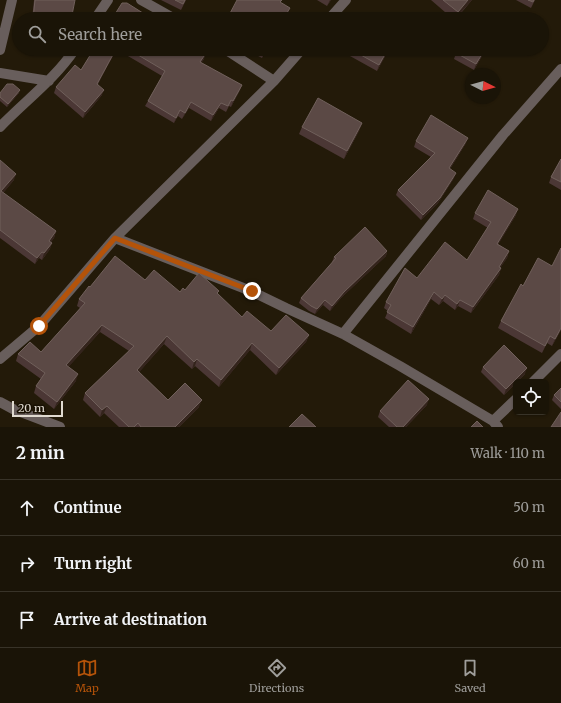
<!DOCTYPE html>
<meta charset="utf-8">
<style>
:root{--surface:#1a1407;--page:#272115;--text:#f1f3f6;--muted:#9f9e9b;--line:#383328;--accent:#b45309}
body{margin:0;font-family:Merriweather,serif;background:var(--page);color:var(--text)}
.controls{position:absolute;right:12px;bottom:12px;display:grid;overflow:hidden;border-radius:6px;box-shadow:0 1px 3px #0004}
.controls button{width:36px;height:36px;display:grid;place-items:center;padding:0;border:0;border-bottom:1px solid var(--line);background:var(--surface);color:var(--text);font:20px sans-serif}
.compass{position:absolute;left:465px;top:68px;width:36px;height:36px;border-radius:50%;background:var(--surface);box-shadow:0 1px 3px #0004;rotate:95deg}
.scale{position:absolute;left:12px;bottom:10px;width:51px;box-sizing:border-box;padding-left:4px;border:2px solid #e0dad0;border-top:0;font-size:11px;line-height:14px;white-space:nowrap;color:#e0dad0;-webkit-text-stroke:3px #191103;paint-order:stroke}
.stop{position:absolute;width:12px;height:12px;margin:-9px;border:3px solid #b45309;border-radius:50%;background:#fff}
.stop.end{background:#b45309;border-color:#fff;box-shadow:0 1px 4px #0008}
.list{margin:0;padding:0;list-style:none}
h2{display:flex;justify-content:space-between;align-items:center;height:52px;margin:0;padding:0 16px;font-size:17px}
h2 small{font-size:13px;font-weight:400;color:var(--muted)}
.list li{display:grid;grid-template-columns:26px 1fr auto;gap:12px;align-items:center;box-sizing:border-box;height:56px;padding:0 16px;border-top:1px solid var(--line)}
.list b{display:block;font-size:15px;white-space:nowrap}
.list em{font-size:13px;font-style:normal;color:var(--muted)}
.icon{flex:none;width:22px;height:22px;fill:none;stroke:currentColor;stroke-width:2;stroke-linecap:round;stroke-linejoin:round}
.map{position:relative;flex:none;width:561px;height:427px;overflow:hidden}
.search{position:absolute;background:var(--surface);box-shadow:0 1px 3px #0004;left:12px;right:12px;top:12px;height:44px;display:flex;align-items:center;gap:10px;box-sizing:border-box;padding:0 14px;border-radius:22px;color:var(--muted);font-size:15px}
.sheet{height:220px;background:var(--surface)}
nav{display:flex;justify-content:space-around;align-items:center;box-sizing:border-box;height:56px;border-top:1px solid var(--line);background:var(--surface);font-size:11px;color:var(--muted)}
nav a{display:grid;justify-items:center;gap:2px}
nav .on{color:var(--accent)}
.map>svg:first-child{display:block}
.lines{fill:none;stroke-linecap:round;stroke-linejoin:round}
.minor{stroke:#685e5c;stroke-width:10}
.wall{fill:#4b3735}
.shaded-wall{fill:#34241c}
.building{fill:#5b4945;stroke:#70605b}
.route{stroke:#b45309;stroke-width:5}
</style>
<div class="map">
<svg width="561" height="427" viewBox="0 0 561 427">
<rect width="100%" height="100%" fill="#231a09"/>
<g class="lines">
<!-- minor -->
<path class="minor" d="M141 0 175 19
M95 19 108 0
M329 19 346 0
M225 49 274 81
M0 50 12 0
M0 73 49 81
M0 127C25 101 55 79 75 49
M115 238 251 291 286 308 343 334 400 366 493 421 498 427
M343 334 503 135 561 69
M0 359 39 326 115 238 274 81 302 49
M533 382 561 354
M0 402 13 409 60 427
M493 421 516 399"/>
</g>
<!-- wall -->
<path class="wall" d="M34 0H75L59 19H32Z
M161 0H186L181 10Z
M317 0H331L327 6Z
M431 0H472L456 19H453Z
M516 0H535L531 8Z
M94 49H198L204 59 201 63 242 85 240 90 231 107 229 106 226 112 219 108 211 121 189 108 182 119 178 116 174 123 145 106 148 101 162 76 116 49 98 84 102 95 83 118 54 93 56 87 81 70Z
M245 49H267L262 58Z
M341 49H389L377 71 341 51Z
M486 49 474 70 454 59 456 53Z
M0 93H19L7 107 0 101Z
M362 123 359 131 344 159 299 134 302 127Z
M416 141 466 143 450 169 454 178 438 203 421 220 396 195 398 190 431 157 414 147Z
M561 159V190L549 183 551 177Z
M0 160 14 180 3 193 56 231 54 238 51 242 50 249 42 260 39 258 35 264 0 238Z
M475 213 516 215 498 244 509 251 507 258 500 268H501L499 275 471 313 458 306 455 310 443 301 439 305 431 299 411 334 385 318 388 311 384 308 386 302 417 278 467 260 488 228 473 219Z
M387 251 386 256 342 297 330 311 323 305 315 314 309 311 299 303 301 298 333 262H332L334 257Z
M145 280 180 292 185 290 218 294 242 317 271 331 309 335 306 342 276 375 250 350 219 387 195 366 192 369 164 344 139 372 168 400 199 407 179 427H119L104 413 100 417 83 400 85 393 129 351 100 332 68 367 76 381 54 409 34 393 36 386 41 379 16 361 18 354 41 352 80 308 77 306 79 299 90 287Z
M523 286 561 330 552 346 547 343 542 353 498 328 501 321Z
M483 367 525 374 504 395 481 372Z
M561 388V409L552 400 554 395Z
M427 405 406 427H389L378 417 380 411Z"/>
<!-- shaded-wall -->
<path class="shaded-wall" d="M330 0H331L327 6Z
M468 0H472L455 19 458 12Z
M290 8 288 14 285 19H283Z
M60 13 72 15 71 19 58 18Z
M24 49H54L52 54 23 51Z
M116 49H117L95 89 97 84Z
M266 49H267L262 58 264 52Z
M388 49H389L377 71 379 65Z
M485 49H486L474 70 476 64Z
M206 53 204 59 198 68 200 62Z
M242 85 240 90 231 107 233 101Z
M20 90 19 93 7 107 8 104Z
M104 90 102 95 83 118 85 112Z
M191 102 189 108 182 119 185 113Z
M221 103 219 108 211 121 213 115Z
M180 110 178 116 174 123 176 118Z
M362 123 359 131 344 159 347 151Z
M468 138 466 143 447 174 449 168Z
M456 173 454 178 438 203 421 220 423 215Z
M16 174 14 180 0 197 1 191Z
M518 209 516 215 495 250 497 244Z
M56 231 54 238 47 247 49 241Z
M52 243 50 249 42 260 44 253Z
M387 251 386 256 342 297 330 311 332 306 344 292Z
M509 251 507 258 497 273 499 267Z
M42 252 39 258 35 264 37 258Z
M501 268 499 275 471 313 473 307Z
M434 292 431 299 411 334 413 327Z
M445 295 443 301 439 305 442 299Z
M325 300 323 305 315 314 317 309Z
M460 300 458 306 455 310 457 304Z
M102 325 100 332 64 372 66 365Z
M561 328V330L552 346 555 339Z
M309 335 306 342 276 375 279 368Z
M167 336 164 344 135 377 137 370Z
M252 343 250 350 219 387 221 380Z
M197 359 195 366 192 369 194 362Z
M527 368 525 374 504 395 506 389Z
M78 374 76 381 54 409 57 402Z
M429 399 427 405 406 427H403Z
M202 400 199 407 179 427H175Z
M107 406 104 413 100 417 102 410Z"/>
<!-- building -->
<path class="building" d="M35 0H75L72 15 60 13 59 19H33Z
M175 0H185L183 4Z
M237 0H282L280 2 290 8 283 19H227Z
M443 0H468L458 12Z
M528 0H534L533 2Z
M122 3H127L146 15 145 16 150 19H112Z
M94 49H116L97 84 104 90 85 112 56 87 75 65 81 70Z
M128 49H198L206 53 200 62 242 85 233 101 231 100 228 106 221 103 213 115 191 102 185 113 180 110 176 118 148 101 165 71Z
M258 49H266L264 52Z
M350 49H388L379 65Z
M458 49H485L476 64 456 53Z
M7 84H13L20 90 8 104 0 97V93Z
M318 98 362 123 347 151 302 127Z
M431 115 468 138 449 168 456 173 440 198 423 215 398 190 435 153 416 141Z
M561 159V182L551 177Z
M0 160 16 174 1 191 56 231 49 241 52 243 44 253 42 252 37 258 0 230Z
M488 190 518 209 497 244 509 251 499 267 501 268 473 307 460 300 457 304 445 295 442 299 434 292 413 327 387 312 391 305 386 302 405 268 417 278 445 242 467 260 491 222 475 213Z
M365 227 387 251 344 292 332 306 325 300 317 309 311 306 301 298 336 258 334 257Z
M561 248V328L555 339 550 336 545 346 501 321 521 284 523 286 538 258 552 266Z
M115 256 145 280 154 270 180 292 183 288 185 290 199 273 219 291 217 293 242 317 247 311 271 331 286 315 309 335 279 368 252 343 221 380 197 359 194 362 167 336 137 370 168 400 185 383 202 400 175 427H141L138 423 134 427H129L107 406 102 410 85 393 134 346 102 325 66 365 78 374 57 402 36 386 45 373 18 354 30 342 41 352 85 303 79 299 89 286 90 287Z
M504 345 527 368 506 389 483 367Z
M408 380 429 399 403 427H397L380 411Z
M561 388V402L554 395Z
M561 412V427H551Z
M302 414 316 427H289Z
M477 421 483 427H471Z"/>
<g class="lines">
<!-- route -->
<path class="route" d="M39 326 115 238 252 291"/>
</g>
</svg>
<div class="controls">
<button><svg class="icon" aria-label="locate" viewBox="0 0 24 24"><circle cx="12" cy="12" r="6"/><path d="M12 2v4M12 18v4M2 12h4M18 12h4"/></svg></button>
</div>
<svg class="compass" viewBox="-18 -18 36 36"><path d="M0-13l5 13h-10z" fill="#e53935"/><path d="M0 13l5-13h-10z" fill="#9f9e9b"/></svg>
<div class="scale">20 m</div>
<div class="stop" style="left:39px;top:326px"></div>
<div class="stop end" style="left:252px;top:291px"></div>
<div class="search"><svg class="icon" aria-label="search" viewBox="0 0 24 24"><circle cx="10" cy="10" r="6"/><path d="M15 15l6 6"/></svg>Search here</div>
</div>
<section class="sheet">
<h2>2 min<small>Walk · 110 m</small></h2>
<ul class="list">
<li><svg class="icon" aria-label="ahead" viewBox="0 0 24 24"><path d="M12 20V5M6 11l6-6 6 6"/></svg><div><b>Continue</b></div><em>50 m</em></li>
<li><svg class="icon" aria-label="right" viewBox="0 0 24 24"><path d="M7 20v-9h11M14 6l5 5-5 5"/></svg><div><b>Turn right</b></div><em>60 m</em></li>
<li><svg class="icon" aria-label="arrive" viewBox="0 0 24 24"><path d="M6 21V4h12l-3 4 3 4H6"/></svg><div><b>Arrive at destination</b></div></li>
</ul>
</section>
<nav>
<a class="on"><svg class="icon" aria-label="map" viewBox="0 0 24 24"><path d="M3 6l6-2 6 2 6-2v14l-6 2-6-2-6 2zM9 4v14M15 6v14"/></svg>Map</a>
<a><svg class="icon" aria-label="directions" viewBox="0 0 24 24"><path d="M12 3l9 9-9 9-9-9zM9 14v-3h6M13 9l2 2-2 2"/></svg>Directions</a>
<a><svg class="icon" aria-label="saved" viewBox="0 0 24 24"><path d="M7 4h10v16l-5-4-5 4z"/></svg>Saved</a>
</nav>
